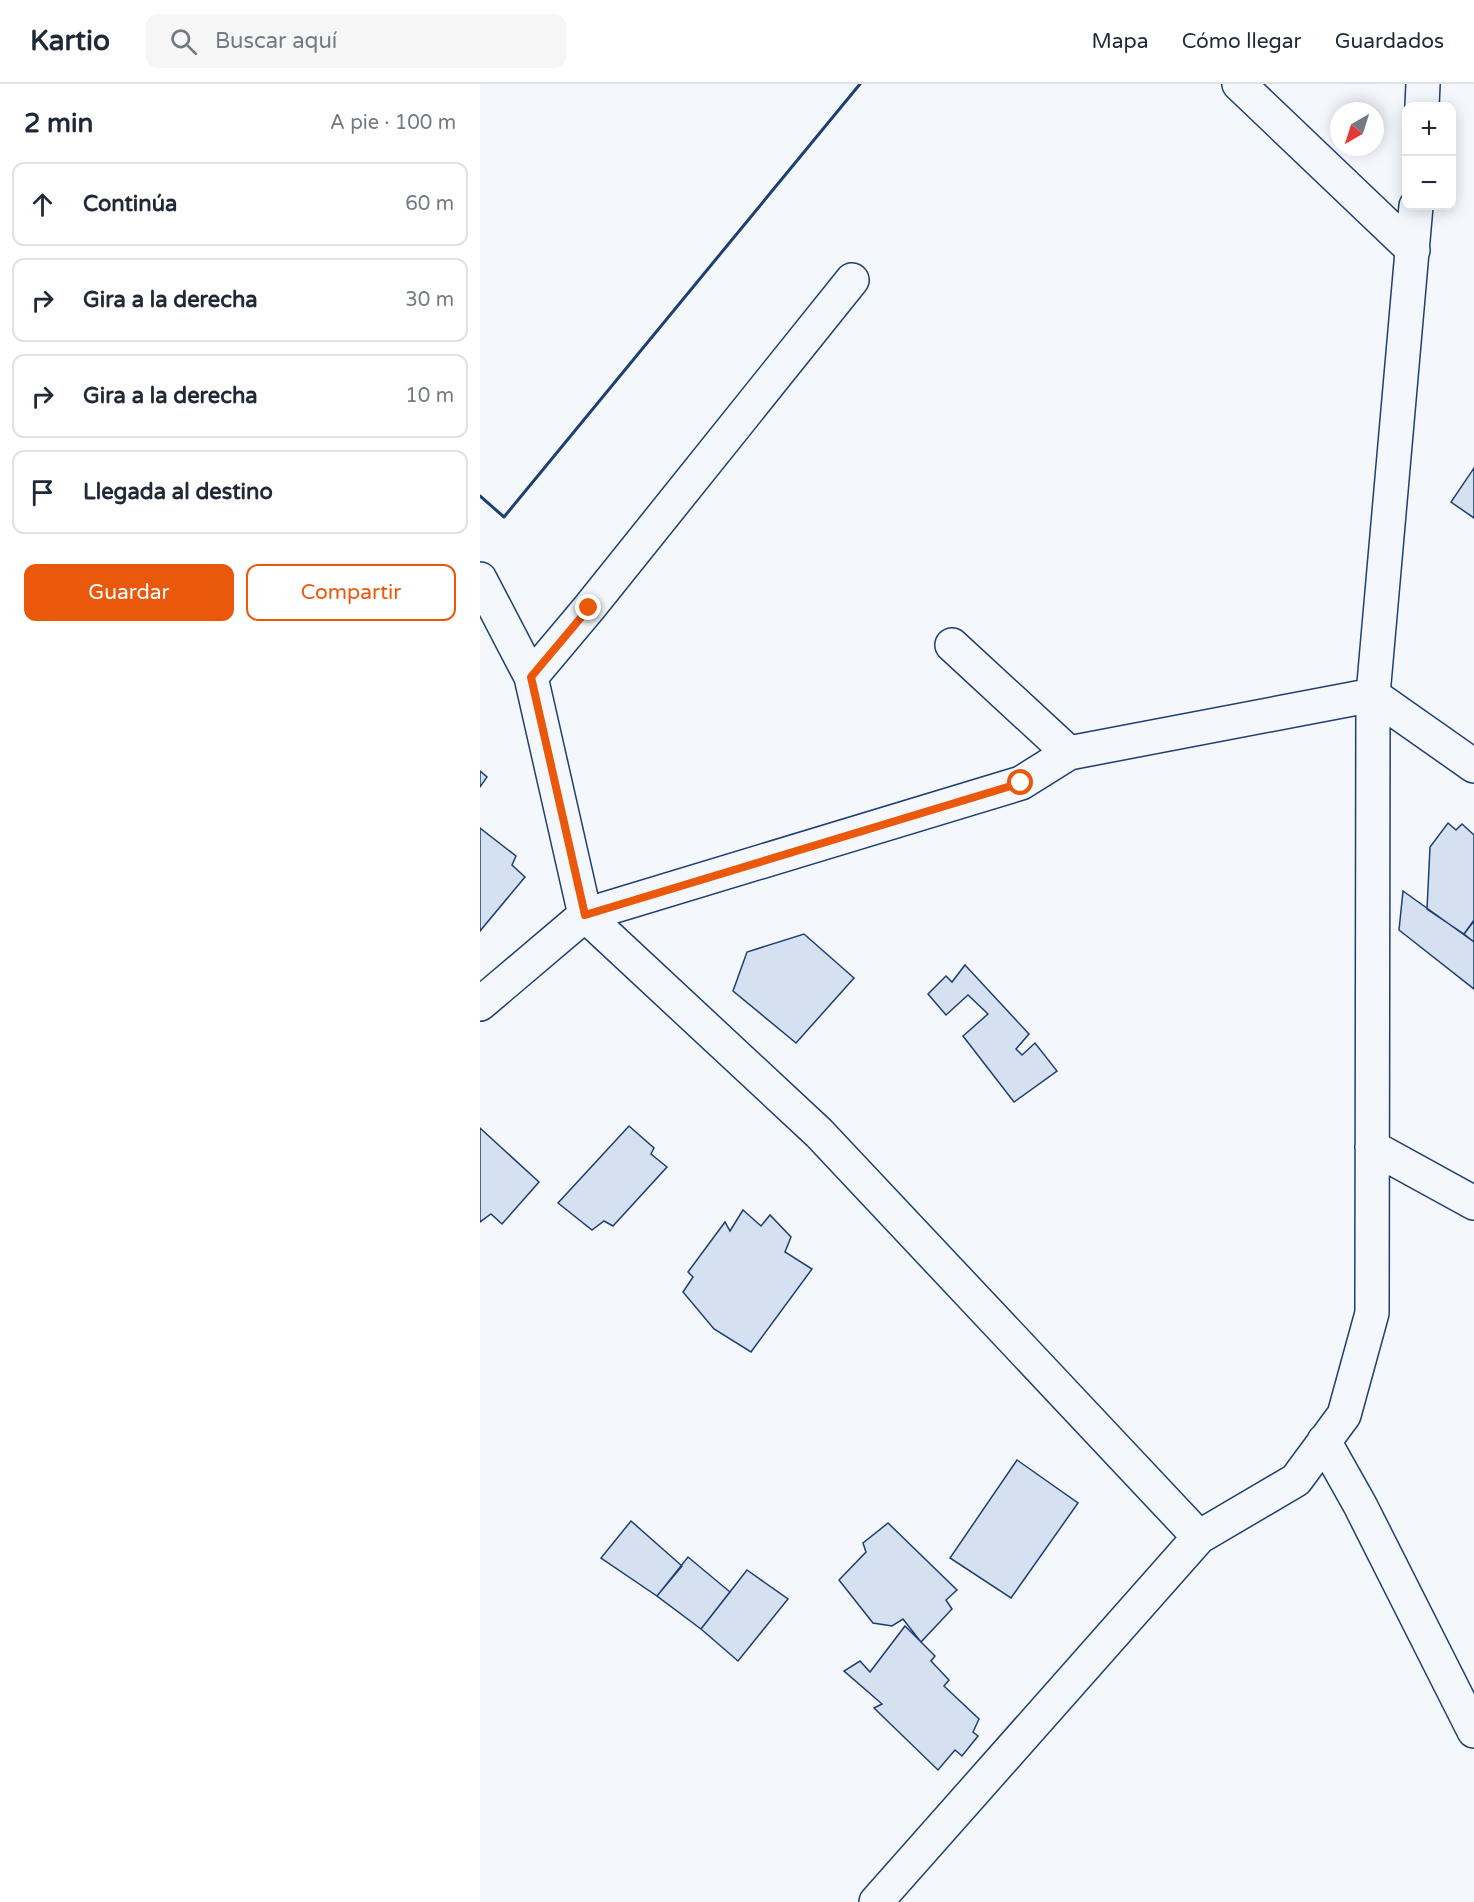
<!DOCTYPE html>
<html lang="es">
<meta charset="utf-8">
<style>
:root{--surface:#fff;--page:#f6f6f7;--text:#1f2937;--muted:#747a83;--line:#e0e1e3;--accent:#ea580c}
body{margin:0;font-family:"Varela Round",sans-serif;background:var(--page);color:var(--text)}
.controls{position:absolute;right:18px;top:18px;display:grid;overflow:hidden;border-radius:12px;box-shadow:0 3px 15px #0003}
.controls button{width:54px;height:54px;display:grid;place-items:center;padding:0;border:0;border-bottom:2px solid var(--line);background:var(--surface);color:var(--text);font:30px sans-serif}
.compass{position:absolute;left:850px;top:18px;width:54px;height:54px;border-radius:50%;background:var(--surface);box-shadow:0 3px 15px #0003;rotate:219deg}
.stop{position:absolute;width:18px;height:18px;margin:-14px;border:4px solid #ea580c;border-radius:50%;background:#fff}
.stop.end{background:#ea580c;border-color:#fff;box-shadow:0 2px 6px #0008}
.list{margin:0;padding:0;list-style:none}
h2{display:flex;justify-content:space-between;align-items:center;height:78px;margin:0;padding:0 24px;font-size:26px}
h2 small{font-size:20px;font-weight:400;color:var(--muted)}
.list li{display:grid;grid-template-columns:39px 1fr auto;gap:18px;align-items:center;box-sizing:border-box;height:84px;margin:0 12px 12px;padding:0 12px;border:2px solid var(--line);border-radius:12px}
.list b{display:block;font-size:22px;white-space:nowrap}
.list em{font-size:20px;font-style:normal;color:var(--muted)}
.actions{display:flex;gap:12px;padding:18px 24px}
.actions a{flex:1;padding:14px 0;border:2px solid var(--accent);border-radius:12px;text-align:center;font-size:21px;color:var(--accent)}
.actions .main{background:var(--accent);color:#fff}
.icon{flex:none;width:33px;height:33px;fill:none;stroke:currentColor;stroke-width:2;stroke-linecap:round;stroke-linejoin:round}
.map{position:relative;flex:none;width:994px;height:1818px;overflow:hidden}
header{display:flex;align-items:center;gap:36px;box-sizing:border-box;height:84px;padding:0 30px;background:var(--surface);border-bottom:2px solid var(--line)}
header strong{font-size:28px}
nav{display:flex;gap:33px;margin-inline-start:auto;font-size:21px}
.search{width:420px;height:54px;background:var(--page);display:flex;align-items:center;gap:15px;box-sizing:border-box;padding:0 21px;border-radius:12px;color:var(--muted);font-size:22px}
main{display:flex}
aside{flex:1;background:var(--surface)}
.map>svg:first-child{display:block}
.building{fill:#d5e0f0;stroke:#1d3f73;stroke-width:1.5}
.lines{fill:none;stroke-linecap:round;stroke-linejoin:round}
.minor-casing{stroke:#1d3f73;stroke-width:36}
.minor{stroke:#f4f7fb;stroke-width:33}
.wall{stroke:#1d3f73;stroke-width:3}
.route{stroke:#ea580c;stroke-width:8}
</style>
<header>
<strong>Kartio</strong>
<div class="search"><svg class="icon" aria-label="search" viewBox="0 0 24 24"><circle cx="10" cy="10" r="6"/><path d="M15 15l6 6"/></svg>Buscar aquí</div>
<nav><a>Mapa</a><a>Cómo llegar</a><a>Guardados</a></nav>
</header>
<main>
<aside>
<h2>2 min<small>A pie · 100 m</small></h2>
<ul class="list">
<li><svg class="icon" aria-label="ahead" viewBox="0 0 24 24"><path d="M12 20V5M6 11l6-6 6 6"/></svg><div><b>Continúa</b></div><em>60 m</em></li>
<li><svg class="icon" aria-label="right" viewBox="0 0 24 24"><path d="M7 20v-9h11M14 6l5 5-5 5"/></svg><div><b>Gira a la derecha</b></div><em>30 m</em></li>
<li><svg class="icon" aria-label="right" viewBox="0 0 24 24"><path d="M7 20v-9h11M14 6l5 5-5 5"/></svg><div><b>Gira a la derecha</b></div><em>10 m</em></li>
<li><svg class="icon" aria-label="arrive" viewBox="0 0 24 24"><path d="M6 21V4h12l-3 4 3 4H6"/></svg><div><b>Llegada al destino</b></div></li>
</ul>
<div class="actions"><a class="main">Guardar</a><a>Compartir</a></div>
</aside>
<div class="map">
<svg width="994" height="1818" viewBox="0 0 994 1818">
<rect width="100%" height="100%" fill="#f4f7fb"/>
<!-- building -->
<path class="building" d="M994 384V434L971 418Z
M0 687 7 693 0 703Z
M968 739 976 746 982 740 994 751V836L984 850 947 825 950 763Z
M0 744 36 772 32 781 45 793 0 847Z
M923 807 994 858V905L919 846Z
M994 837V858L984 850Z
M324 850 374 894 316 959 253 907 267 868Z
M485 881 549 950 536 965 542 971 555 959 577 987 534 1018 483 952 508 930 488 911 466 931 448 910 466 892 472 898Z
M149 1042 174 1064 171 1070 187 1083 133 1142 124 1137 112 1146 78 1119Z
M0 1044 59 1098 22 1140 11 1130 0 1138Z
M263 1126 281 1142 290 1131 311 1153 305 1168 332 1185 271 1268 234 1245 203 1208 213 1193 208 1188 245 1138 250 1147Z
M537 1376 598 1419 531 1514 470 1474Z
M151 1437 202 1482 177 1512 121 1474Z
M408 1439 477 1506 466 1516 472 1525 441 1558 423 1535 412 1542 393 1539 359 1496 386 1468 383 1459Z
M208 1473 250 1508 221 1545 177 1512Z
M267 1486 308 1515 258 1577 221 1545Z
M425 1542 455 1572 451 1577 469 1596 464 1602 499 1635 493 1648 498 1652 482 1672 475 1666 458 1686 394 1624 402 1620 364 1587 380 1577 390 1588Z"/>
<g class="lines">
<!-- minor casing -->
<g class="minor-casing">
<path id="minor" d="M759 0 933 166
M942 22 943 0
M0 495 51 593 105 831 339 1049 719 1453
M472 561 589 669
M51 593 109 524 372 196
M0 920 105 831 541 699 589 669 893 611 994 682
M892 1063 994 1119
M844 1357 880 1421 994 1647
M396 1818 719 1453 816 1396 864 1331 892 1229 893 611 936 122"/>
</g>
<!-- minor -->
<use href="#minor" class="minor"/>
<!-- wall -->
<path class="wall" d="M0 412 24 433 380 0"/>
</g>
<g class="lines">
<!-- route -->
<path class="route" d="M109 524 51 593 105 831 541 699"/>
</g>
</svg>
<div class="controls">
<button>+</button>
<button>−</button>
</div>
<svg class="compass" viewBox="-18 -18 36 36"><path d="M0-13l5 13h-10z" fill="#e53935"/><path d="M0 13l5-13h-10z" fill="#747a83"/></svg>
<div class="stop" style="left:541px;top:699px"></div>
<div class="stop end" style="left:109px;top:524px"></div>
</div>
</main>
